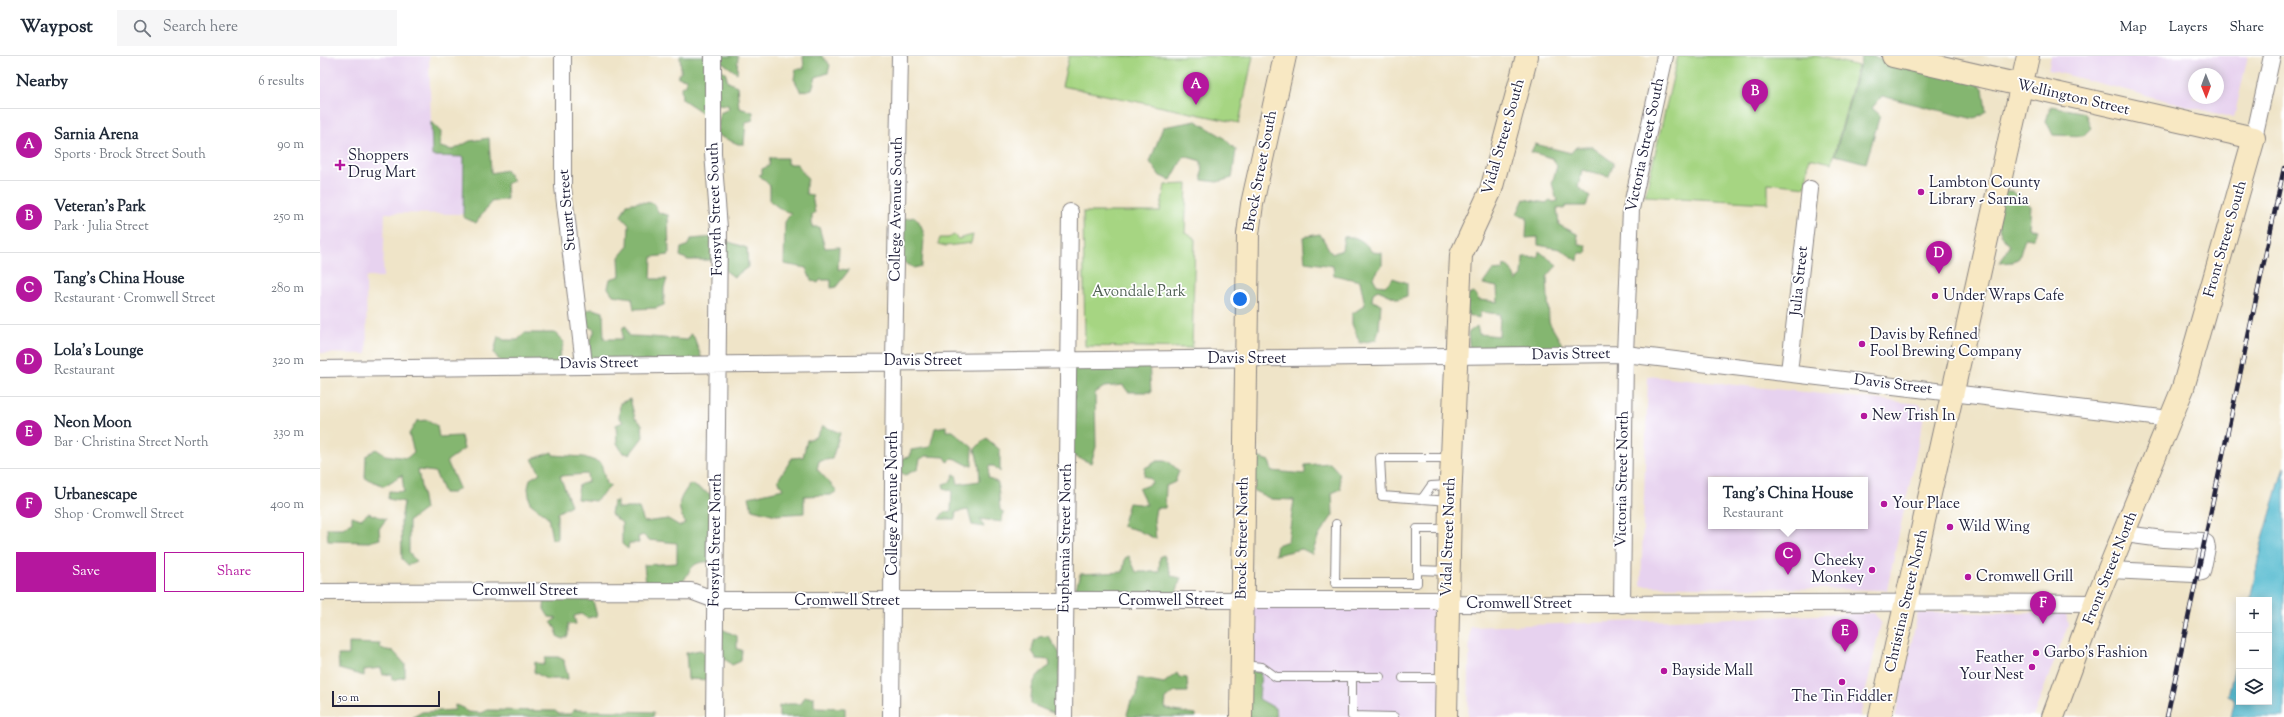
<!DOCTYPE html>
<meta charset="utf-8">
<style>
:root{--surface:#fff;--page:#f6f6f7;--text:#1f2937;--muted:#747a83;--line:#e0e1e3;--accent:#b5179e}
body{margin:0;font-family:"Sorts Mill Goudy",serif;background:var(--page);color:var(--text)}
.controls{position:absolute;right:12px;bottom:12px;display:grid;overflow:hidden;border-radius:0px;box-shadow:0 2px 10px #0003}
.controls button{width:36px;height:36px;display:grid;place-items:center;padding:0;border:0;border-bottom:1px solid var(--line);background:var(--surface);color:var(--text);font:20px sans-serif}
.compass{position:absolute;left:1868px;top:12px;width:36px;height:36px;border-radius:50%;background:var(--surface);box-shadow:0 2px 10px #0003;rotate:179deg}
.scale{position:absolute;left:12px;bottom:10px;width:108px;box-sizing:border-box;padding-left:4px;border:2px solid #22223b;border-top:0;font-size:11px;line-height:14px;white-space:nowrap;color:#22223b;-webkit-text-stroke:3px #fff;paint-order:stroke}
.you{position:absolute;left:920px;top:243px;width:14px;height:14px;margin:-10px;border:3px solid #fff;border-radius:50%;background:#1a73e8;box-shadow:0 0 0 6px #1a73e833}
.badge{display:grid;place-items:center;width:26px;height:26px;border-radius:50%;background:var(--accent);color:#fff;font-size:13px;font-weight:700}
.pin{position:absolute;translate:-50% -33px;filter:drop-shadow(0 1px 2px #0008)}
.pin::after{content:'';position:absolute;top:21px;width:14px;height:12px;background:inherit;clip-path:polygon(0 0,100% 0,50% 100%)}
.popup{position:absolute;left:1388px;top:421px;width:160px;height:52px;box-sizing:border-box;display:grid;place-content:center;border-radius:0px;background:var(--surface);filter:drop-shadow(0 1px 3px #0005);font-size:13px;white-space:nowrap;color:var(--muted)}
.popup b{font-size:15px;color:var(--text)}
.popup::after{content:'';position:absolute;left:50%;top:100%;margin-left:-8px;border:8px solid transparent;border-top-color:var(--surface)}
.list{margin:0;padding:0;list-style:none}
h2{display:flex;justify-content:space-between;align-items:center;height:52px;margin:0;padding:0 16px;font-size:17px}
h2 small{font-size:13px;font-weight:400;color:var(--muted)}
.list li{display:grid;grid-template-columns:26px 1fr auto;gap:12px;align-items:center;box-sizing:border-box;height:72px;padding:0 16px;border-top:1px solid var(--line)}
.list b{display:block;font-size:15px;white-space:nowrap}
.list p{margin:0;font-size:13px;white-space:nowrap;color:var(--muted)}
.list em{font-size:13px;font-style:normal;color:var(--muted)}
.actions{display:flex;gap:8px;padding:12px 16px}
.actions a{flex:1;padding:9px 0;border:1px solid var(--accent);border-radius:0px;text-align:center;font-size:14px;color:var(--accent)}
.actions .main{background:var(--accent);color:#fff}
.icon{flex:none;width:22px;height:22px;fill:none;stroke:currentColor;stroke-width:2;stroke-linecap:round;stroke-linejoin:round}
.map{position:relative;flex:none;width:1964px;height:661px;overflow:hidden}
header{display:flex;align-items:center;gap:24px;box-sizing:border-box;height:56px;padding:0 20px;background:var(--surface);border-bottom:1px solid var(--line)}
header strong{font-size:19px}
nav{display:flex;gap:22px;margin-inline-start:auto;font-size:14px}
.search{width:280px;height:36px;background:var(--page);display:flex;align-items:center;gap:10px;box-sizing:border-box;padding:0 14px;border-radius:0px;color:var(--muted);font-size:15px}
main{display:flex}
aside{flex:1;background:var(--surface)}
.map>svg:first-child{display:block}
.built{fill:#e7d2ef;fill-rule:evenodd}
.green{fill:#a6d582;stroke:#647c5e}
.forest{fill:#84b670;stroke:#536c56}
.water{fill:#51b9cf;stroke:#3a6e85}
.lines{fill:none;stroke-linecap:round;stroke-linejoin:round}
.lane-casing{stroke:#888382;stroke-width:10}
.street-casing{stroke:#888382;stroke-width:18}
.secondary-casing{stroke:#888382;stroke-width:24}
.lane{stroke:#fff;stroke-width:8}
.street{stroke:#fff;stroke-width:16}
.secondary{stroke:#f8e8c3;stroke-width:22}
.rail-casing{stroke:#22223b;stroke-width:4.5}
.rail{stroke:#fff;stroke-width:3;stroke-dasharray:9;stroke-linecap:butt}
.poi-dot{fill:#b5179e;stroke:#fff;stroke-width:1.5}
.labels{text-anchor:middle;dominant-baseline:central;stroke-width:3.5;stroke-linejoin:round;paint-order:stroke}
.street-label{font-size:15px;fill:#22223b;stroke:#fff}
.poi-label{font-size:15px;fill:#22223b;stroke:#fff;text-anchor:start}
.park-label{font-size:15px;fill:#506154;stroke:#fff}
</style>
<header>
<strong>Waypost</strong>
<div class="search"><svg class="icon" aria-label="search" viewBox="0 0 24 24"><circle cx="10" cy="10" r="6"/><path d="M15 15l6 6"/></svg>Search here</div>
<nav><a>Map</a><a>Layers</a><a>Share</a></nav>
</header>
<main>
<aside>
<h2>Nearby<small>6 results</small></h2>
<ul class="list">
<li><span class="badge">A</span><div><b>Sarnia Arena</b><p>Sports · Brock Street South</p></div><em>90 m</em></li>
<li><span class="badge">B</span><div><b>Veteran's Park</b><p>Park · Julia Street</p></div><em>250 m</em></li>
<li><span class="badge">C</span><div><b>Tang's China House</b><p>Restaurant · Cromwell Street</p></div><em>280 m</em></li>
<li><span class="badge">D</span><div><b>Lola's Lounge</b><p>Restaurant</p></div><em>320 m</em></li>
<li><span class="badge">E</span><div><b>Neon Moon</b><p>Bar · Christina Street North</p></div><em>330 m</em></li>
<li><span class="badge">F</span><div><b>Urbanescape</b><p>Shop · Cromwell Street</p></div><em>400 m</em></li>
</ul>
<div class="actions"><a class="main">Save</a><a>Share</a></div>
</aside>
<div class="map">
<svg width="1964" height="661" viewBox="0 0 1964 661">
<rect width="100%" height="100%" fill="#fff"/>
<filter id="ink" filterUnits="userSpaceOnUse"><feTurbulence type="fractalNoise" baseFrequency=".025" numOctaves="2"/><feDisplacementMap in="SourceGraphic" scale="8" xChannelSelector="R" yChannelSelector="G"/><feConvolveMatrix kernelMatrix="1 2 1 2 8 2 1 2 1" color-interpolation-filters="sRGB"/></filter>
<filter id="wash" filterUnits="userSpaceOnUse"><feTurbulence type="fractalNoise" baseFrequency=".012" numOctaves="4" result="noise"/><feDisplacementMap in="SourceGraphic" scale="16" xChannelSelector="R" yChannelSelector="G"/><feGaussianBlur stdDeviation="0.9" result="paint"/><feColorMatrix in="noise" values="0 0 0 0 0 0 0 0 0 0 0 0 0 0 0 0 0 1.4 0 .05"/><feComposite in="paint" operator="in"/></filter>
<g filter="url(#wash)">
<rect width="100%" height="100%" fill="#efe4c8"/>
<!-- built -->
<path class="built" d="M0 0H109L112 100H144V158L65 157 63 221H46L47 298 0 297Z
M1731 0H1928L1914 62 1728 14ZM1874 18H1898V42H1874Z
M1328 320 1600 348 1605 356 1567 534 1321 530ZM1391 424H1545V470H1391Z
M925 549H1125L1123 661H923Z
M1746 556 1748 570 1713 661H1575L1598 557Z
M1554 557 1561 567 1540 661H1148L1150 571Z"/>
<!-- green -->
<path class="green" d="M749 0H933L919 67 742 30Z
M1358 0H1497L1538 10 1512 107 1489 102 1486 131 1448 127V147L1325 140Z
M867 128 865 177 875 182 872 292 765 290 763 156H840L845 129Z
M634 179 638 183 653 179 651 187 626 190 618 188 620 182H628Z"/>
<!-- forest -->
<path class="forest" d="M360 0H418L417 17 402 6 399 13 405 16 408 26 417 30 419 52 433 56V64L426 66 424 88H418L397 79 400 57 409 53 408 49 397 48 390 57H383L362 43 361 31 366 29V23L357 21 361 16Z
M483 0H502L510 9 508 17 496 21 492 33 481 36 474 23 476 13H484Z
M1542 0H1550L1651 24 1663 32 1666 55 1654 63 1562 40 1552 52 1560 59 1546 107 1515 99Z
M1731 50 1765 57 1771 72 1763 80 1733 79 1726 65Z
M876 65 903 81 916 94 912 122 897 126 882 124 881 105 864 100 851 124 840 120 830 106 843 71Z
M111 66 121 76 120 91 133 94 150 85 169 82 171 117 186 114 193 125 186 128 187 143 171 146 156 167 143 161 144 101 112 100Z
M1215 88 1251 97 1256 91H1272L1294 107 1289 120 1262 114 1258 131 1270 140 1266 150H1246L1244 153 1237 152 1239 169 1257 178 1259 189H1266L1267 197H1259L1258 205 1240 193 1218 189V181L1206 182 1207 161 1197 158 1204 143 1226 147 1230 144 1233 146 1237 145 1232 127 1237 110 1232 102 1211 96Z
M450 102H467V108H477L488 124 486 128V138L492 139 495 157 492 158V171H499L505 192 519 191 518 213 529 214 516 231 511 232V224H500L498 227 491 224 486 212 464 208 465 166 471 157 462 154 450 145V130L439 119 442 118V113L449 110Z
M1682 135H1692L1711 150 1709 172 1717 174 1713 183 1705 182 1699 202 1692 206 1680 207 1689 190C1673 170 1677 159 1682 135Z
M319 146 333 147 339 157 348 159 349 199 332 201 331 223H347L344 232V249L336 252 314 253 312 242 293 239 288 232 290 223 300 220 299 201 308 190 309 169 301 160 307 148Z
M595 161C609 175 602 192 602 210L594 212 582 205V186H586V184L582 182 583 163Z
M1000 178 1012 198 1022 194 1024 181C1037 179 1045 186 1052 196L1062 197V209L1053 222 1057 229 1065 230 1073 222 1087 227V240L1078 243 1058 234 1053 237 1052 245 1061 248 1059 273 1056 284 1040 287 1032 268V258L1045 249 1040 225 1014 219 1013 210 985 206 983 181Z
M394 181 427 192 428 211 414 221 391 204H368L360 200 361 192 367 190 371 183Z
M1219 195 1237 209 1227 221 1229 266 1247 297 1150 298 1148 277 1157 270 1159 278 1179 280 1180 258 1160 256 1159 262 1145 258 1144 240 1154 237 1159 244 1178 246 1177 231 1163 228 1172 215 1183 214 1184 209C1192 211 1193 218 1196 225L1202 220 1203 201H1218Z
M273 253 283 256 284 283H302L303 271 306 270 309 280C329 280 348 283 368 284L370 278 374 281 382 303 270 307V283L274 277V273C265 271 264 266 262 258L266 254Z
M204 277H235L244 286 237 307 182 308 174 297 178 280 184 284H198Z
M829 306 831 336H808L803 329 784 331 775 337 776 391 771 407 749 398V384L756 380 753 308Z
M310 343 315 362 322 368 323 381 310 398 303 397 297 387 296 369 303 366 299 361 300 347Z
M108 364 117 370 119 381 141 380 144 393 127 405 139 432 133 437H124L115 416 98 414 105 453 89 465V497L96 505 88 509 82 503 81 465 84 446 68 443 69 435 84 436 82 419 64 430 45 422 46 400 56 393 65 399 87 402 94 396 89 378 97 365Z
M503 370 520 377 512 403 499 405 497 413 517 435 511 439 484 440V457L456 459 432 453 429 441 463 433 458 424 472 402 483 401 487 384 496 381Z
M626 370V375H633L653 392 652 410C644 409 640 403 632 402L628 406 625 401 606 400 600 403 598 413 585 419 576 413 583 402 590 401 591 394 610 391 615 372Z
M666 382 680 394V416L674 410H669L668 421 678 427 680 454 683 456 682 466 660 463 664 471 652 469 648 454 636 456 635 463H619L624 456 631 455 632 435 624 432 623 428 630 426 634 418 636 419 638 428 660 425 659 410 655 393Z
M232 396 233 399 264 401 281 407 286 428 291 430 275 445 257 443 259 429 268 426 267 418 240 420 251 449 237 457V483H232L228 461 210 447 208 432 210 423 220 417 212 403Z
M928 398 949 405 952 415 985 418V409L1010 407 1019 417 1021 433 1012 437 1013 459 998 481 992 498 982 493 955 499 957 489 968 485 974 444 951 443 926 431Z
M837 405H848L859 415 855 426 846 430 845 452H836L834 464 836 483 817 474 802 470 809 447 827 449 819 433 832 427 831 423 824 420 825 412Z
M370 428 394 440V506C373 505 373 509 363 526L326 528 324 509 357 507V487L328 484 323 479 318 481 319 487H309L308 493 302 488V467L291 458 293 446 297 445V452H319L324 466 348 463 360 470 365 467C356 448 358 445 370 428Z
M48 457 66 463 59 473 60 483 49 486 8 485 7 472H23L32 466V460L41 463Z
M844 499 852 520 861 522 856 537H765L756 532 760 518 803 516 805 502 809 500 816 516H839L840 501Z
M225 539 273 545 277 560 267 562 261 558 254 560 256 568H248V580L243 583 237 580 236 573 231 566 237 562 229 561 224 553Z
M397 571 417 580V593L422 594 421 605 412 609 405 603 399 604 391 624 368 623 366 597 380 594 389 599Z
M728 580 741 599 735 658 711 648C711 629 713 620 730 610L729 604 717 603 712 595 714 585 719 581Z
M29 587 60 588 61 593 73 595 85 608V621L72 624V618L63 619 61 612 44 614V620L19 613 18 599H29Z
M226 601H238L244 604C244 611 248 616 248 623H226L214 616 215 606 224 609Z
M924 613 941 617 939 643 955 652 956 661H924Z
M857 617 859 621 867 622 868 636H855L846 642 845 652 853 655 876 658V661H808L807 658 811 645 817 640 818 622 844 627Z
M485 641H494V651L525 652V661H459V650L467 648H481Z
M135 649 144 652 147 656 161 657 167 654 235 655 239 658H251L254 654 334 656 333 661H93L102 656 135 654Z"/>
<!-- water -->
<path class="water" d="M1964 411V661H1910L1914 643 1908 640 1919 592V646H1949V544H1930L1941 490Z"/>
</g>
<g filter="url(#ink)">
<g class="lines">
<!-- lane casing -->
<g class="lane-casing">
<path id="lane" d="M1102 443 1111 430 1130 429
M1130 445 1062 440 1060 402H1131
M1016 468 1015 527H1097V514
M1127 515 1097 514V473H1128
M922 609 942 611 956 621H1032
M1060 621H1032V660L1074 661
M1083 622H1126"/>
</g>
<!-- street casing -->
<g class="street-casing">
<path id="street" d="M243 0V131L264 308
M393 0V97L399 172 394 661
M1934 82 1952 0
M0 313 1305 298 1850 363
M1469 316 1490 133
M1790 514 1874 518 1882 516 1887 492 1886 487 1882 485 1843 483 1805 478
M0 536 371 535 395 544H1114L1127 548C1343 549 1559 545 1775 547
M1302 549 1305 298 1311 153 1345 0
M571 661 574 305 580 0
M744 661 750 156"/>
</g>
<!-- secondary casing -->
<g class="secondary-casing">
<path id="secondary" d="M1573 0 1934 82 1863 332 1775 547 1733 661
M921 661 928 178 932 148 965 0
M1126 661 1130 445 1141 199 1171 134 1207 0
M1560 661 1708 0"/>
</g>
<!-- lane -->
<use href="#lane" class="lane"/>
<!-- street -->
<use href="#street" class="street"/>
<!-- secondary -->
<use href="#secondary" class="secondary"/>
<!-- rail casing -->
<g class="rail-casing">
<path id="rail" d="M1847 661 1964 112"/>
</g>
<!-- rail -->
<use href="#rail" class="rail"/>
</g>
</g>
<!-- markers -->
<g class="poi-dot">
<path d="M18 103h4v4h4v4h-4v4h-4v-4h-4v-4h4z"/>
<circle cx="1601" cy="136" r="4"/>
<circle cx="1615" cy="240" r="4"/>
<circle cx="1542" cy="288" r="4"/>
<circle cx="1544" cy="360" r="4"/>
<circle cx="1564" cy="448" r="4"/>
<circle cx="1630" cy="471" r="4"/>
<circle cx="1552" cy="514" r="4"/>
<circle cx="1648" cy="521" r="4"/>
<circle cx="1716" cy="597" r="4"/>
<circle cx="1712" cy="611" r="4"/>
<circle cx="1344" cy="615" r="4"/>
<circle cx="1522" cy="626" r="4"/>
</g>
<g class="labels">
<!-- street labels -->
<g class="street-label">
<text transform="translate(1753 42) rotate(13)">Wellington Street</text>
<text transform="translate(1184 81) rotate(-74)">Vidal Street South</text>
<text transform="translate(1326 89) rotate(-78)">Victoria Street South</text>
<text transform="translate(941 115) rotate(-79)">Brock Street South</text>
<text transform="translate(396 153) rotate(-92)">Forsyth Street South</text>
<text transform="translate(577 153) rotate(-89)">College Avenue South</text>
<text transform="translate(248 154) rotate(-95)">Stuart Street</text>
<text transform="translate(1906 183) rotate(-74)">Front Street South</text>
<text transform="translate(1480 225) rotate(-84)">Julia Street</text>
<text transform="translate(1251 299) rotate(-1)">Davis Street</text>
<text x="927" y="303">Davis Street</text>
<text x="603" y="305">Davis Street</text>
<text transform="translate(279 308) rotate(-1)">Davis Street</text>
<text transform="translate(1573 329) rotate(7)">Davis Street</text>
<text transform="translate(1303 423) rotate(-89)">Victoria Street North</text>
<text transform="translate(573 447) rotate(-90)">College Avenue North</text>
<text transform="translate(1129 481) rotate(-88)">Vidal Street North</text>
<text transform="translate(746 482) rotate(-89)">Euphemia Street North</text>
<text transform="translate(923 482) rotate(-89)">Brock Street North</text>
<text transform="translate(396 484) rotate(-89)">Forsyth Street North</text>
<text transform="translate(1791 512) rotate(-68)">Front Street North</text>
<text x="205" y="535">Cromwell Street</text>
<text x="527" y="545">Cromwell Street</text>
<text x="851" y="545">Cromwell Street</text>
<text transform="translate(1587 545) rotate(-77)">Christina Street North</text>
<text x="1199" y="548">Cromwell Street</text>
</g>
<!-- poi labels -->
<g class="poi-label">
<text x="28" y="100">Shoppers<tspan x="28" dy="17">Drug Mart</tspan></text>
<text x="1609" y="127">Lambton County<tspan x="1609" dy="17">Library - Sarnia</tspan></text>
<text x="1623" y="240">Under Wraps Cafe</text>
<text x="1550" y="279">Davis by Refined<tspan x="1550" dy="17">Fool Brewing Company</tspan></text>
<text x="1552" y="360">New Trish In</text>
<text x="1572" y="448">Your Place</text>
<text x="1638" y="471">Wild Wing</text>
<text x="1544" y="505" text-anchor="end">Cheeky<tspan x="1544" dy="17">Monkey</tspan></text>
<text x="1656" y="521">Cromwell Grill</text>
<text x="1724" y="597">Garbo's Fashion</text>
<text x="1704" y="602" text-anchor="end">Feather<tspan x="1704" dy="17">Your Nest</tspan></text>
<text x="1352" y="615">Bayside Mall</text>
<text x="1522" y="641" text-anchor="middle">The Tin Fiddler</text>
</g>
<!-- park labels -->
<g class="park-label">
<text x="819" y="236">Avondale Park</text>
</g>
</g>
</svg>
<div class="controls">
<button>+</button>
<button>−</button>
<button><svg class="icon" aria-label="layers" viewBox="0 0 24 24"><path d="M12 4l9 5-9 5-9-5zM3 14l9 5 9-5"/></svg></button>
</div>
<svg class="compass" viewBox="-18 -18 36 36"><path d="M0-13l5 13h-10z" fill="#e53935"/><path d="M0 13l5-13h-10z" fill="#747a83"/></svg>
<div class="scale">50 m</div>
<div class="you"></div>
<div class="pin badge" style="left:876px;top:49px">A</div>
<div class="pin badge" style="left:1435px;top:56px">B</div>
<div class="pin badge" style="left:1468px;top:519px">C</div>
<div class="popup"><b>Tang's China House</b>Restaurant</div>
<div class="pin badge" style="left:1619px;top:218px">D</div>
<div class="pin badge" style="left:1525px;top:596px">E</div>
<div class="pin badge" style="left:1723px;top:568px">F</div>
</div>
</main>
